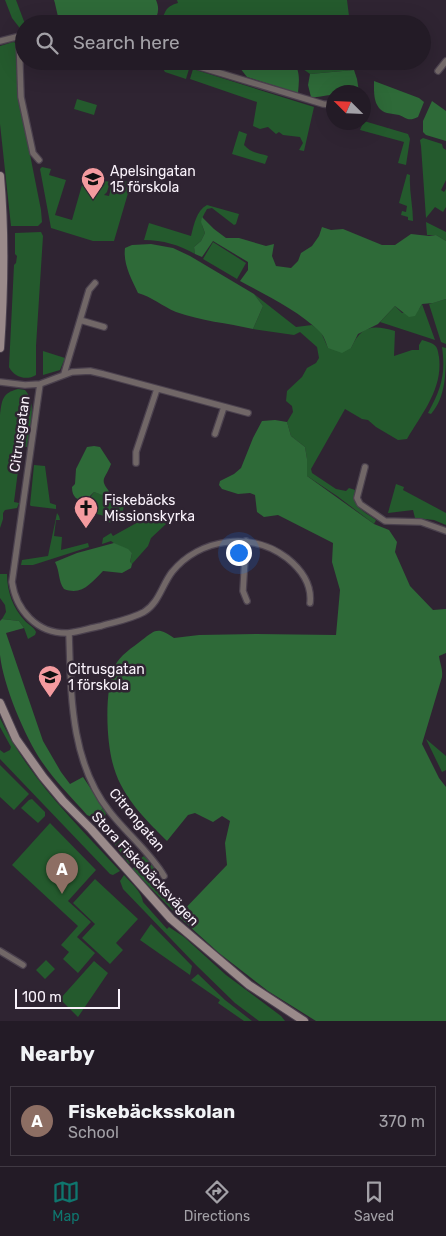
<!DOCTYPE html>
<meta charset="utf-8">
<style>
:root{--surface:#231b26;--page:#2f2832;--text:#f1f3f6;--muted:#a3a1a7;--line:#403943;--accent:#0f766e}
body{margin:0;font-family:Rubik,sans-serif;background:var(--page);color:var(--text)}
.compass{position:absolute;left:326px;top:85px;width:45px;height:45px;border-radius:50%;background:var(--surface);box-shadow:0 5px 20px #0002;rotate:294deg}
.scale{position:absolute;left:15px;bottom:12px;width:105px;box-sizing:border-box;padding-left:5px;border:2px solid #f9f2fb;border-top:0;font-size:14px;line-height:18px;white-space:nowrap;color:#f9f2fb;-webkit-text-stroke:4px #2f2432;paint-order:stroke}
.you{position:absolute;left:238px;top:552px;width:18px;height:18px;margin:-12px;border:4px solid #fff;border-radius:50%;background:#1a73e8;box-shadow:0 0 0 8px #1a73e833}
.badge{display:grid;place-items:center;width:32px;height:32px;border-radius:50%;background:var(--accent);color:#fff;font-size:16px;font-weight:700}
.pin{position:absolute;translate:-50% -41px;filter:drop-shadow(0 1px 2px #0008)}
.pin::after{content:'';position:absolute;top:26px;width:18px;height:15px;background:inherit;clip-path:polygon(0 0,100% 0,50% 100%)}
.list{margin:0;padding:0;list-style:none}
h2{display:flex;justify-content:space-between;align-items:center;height:65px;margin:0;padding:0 20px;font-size:21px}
h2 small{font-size:16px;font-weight:400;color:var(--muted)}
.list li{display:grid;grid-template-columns:32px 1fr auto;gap:15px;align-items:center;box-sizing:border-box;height:70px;margin:0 10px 10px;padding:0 10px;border:1px solid var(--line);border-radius:0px}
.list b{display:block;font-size:19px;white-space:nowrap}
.list p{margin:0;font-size:16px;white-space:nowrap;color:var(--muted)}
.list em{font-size:16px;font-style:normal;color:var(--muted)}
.icon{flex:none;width:28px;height:28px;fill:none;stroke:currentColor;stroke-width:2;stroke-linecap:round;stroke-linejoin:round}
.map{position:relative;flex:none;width:446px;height:1021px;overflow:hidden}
.search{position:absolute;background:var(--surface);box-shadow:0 5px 20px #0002;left:15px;right:15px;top:15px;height:55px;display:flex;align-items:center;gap:12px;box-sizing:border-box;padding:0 18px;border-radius:28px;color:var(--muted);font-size:19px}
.sheet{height:145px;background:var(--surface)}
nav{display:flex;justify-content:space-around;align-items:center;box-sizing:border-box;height:70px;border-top:1px solid var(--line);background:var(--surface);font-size:14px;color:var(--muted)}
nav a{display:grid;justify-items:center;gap:2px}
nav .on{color:var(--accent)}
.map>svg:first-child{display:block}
.green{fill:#245a2d}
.forest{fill:#2e6a38}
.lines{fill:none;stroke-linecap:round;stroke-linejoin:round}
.street-casing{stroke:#4b414e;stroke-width:8}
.secondary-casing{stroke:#4b414e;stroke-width:10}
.street{stroke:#716767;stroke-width:5.5}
.secondary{stroke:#9a8a8a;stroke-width:8}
.labels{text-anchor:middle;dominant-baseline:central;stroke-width:5;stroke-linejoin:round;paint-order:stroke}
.poi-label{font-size:14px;fill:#f9f2fb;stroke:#2f2432;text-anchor:start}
.street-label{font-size:14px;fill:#f9f2fb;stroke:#2f2432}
</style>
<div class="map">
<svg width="446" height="1021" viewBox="0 0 446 1021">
<rect width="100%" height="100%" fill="#2f2432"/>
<!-- green -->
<path class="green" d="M5 0H16L25 24 24 31H22L12 18Z
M177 0H347L350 24H160C166 12 164 7 178 3Z
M13 42 17 43 19 47 17 89 41 210 42 222 38 226H11L0 124V46Z
M164 61 189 69 186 79 165 72 162 67Z
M292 61H353L354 70 310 74Z
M193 69 314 107 304 151 299 150 303 143 300 137 283 135 279 132 276 134 268 127 260 129 253 126 257 102 190 79Z
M77 99 97 105 94 115 74 109Z
M364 121 408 134 410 139 406 165 398 163 404 142 360 130Z
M239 131 247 134 244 145C251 153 258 153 268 156L265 164 232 154Z
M423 138 442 144 443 148 446 150V180L441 190 444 192 446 189V207L443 212 435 207 426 218 421 146 420 140Z
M42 167 51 169 49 175 66 180 55 215 72 220 82 185 96 188 100 180 110 182 107 192 104 195 109 196 112 184 116 185 118 179 131 183 114 241H93L51 228 40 169Z
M407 174 410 175C409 191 413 206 413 221L408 220V217L401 215 402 211 406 212 407 206 399 203Z
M207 205 239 214 236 224 234 225 212 208 207 209C201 220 200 220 205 233L201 241 194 247 195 254C179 245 163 240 144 240L149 223 191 236C194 225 196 211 207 205Z
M426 222 446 232V241L436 235H427Z
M41 232 43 236 36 346V375C26 381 14 377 9 367L14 265 16 263 17 256 15 254V233Z
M213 242 246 263 237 279 203 259Z
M254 294 296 327 312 325 321 332 328 348H351C361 326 372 324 395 331L394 356 412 350H419V345L422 340C425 341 430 342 433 344 438 347 438 352 439 357 443 389 422 413 407 439L398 440 376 427 368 420 362 419 345 409 311 469 312 473 336 489 346 491 349 488 355 490C353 508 362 510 376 520L374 524 337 496 307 476V459L305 447 291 436 287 422 293 412 292 406 286 401 287 391 302 377 307 368 316 363 319 358 317 347 300 332 294 335 253 329 263 306Z
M446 299V344L441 342 429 304Z
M422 304 435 340 380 322 395 306 402 313 419 309Z
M442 347 446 348C446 372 446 397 431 414L428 413C441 389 446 374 442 347Z
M43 351 65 358 60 370 43 375Z
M18 389 25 390C38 405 29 429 27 447H21L14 502 19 503 17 508 5 510 3 513V519L0 528V415C2 400 2 393 18 389Z
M34 465 45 466 50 503 56 505V509L31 506 30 505Z
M396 484 404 487 403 490 446 513V525L434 520 415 518 413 510 388 513Z
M94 492C104 496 115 495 124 500 125 510 120 524 108 522L104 516 97 514V507H88L86 503Z
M57 513 59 516 60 520H56L54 536 62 537 61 550 88 543 89 547 33 565H21L22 560 48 556Z
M159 519 164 520 166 524 151 538 148 546 132 564 130 563 132 553C126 547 118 547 111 541L102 544 103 538 111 533 113 536 140 521Z
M0 574H7C7 592 13 608 25 621 29 625 34 627 36 632L35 635 28 639 24 628 19 621 2 619 6 612 5 605 0 598Z
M0 718C28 778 76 823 120 871L113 875 110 874 0 759V750L4 753 10 750 11 747 0 727Z
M426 739 446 756V770L442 772Z
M0 765 29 794 14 810 0 797Z
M32 799 45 812V816L38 823 21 808 29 800Z
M103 807 106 813 104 820 106 824C117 835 127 845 133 860L129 864 113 842 114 840 96 819Z
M50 823 96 870 68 901 91 922 77 937 95 953 78 973 63 959 69 952 61 945 78 926 12 865Z
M144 856 155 867V877L138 862V860Z
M137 865 184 909 178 916 132 869Z
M124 875C131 883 142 892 143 902L167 929 169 927 184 937 226 975 281 1016 285 1021H259L235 1003 196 965 123 889 120 881Z
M95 879 138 919 116 943 123 950 110 964 82 938 95 924 73 903Z
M151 924 192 966 190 975 140 940Z
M46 960 55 969 45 979 36 970Z
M94 961 108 973 78 1017 60 999Z
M198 974 225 1000 252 1021H244L218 1003 220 1000 191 980Z"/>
<!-- forest -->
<path class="forest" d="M54 0H156C160 9 158 15 153 24H61C58 20 56 6 54 0Z
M196 61H292C301 70 299 81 298 93L247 77 240 68 231 62C214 71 213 66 196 61Z
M354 70 357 79 359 92H334L333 95C325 95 319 98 311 97L308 85 310 74Z
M374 81 419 98 424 102 418 117C408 122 407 118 399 115 395 114 391 114 387 113 373 108 374 94 374 81Z
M432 101 446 111V141L426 135 423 132V121Z
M202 217 214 229 226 238H239L266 246 274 244 272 256 276 266 291 268 298 261 301 253 312 246 319 236 322 227 331 230 343 229 382 245H395L411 234 429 236 436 235 446 241V299L433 303 422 304 415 316 409 317 395 306 378 324 358 334 351 348 342 353 328 348C326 343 324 335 319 331 299 311 266 295 240 281L248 270V262L213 241 202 257 195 254 194 247 201 241 205 233 201 222Z
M151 244 173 248 190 256 254 294 263 306 253 329C227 323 201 321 176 312 162 306 152 297 138 293 131 278 123 264 125 248L132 245Z
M275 420 287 422 291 436 305 447 307 459V476L374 524 389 530 397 542 395 552 410 586 433 610 446 609V653L439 656C440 664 443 669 442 677L422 744 439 778 446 787V1021H316L268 991 219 953 178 916 227 865 225 843 230 821 222 816 213 822 195 813 188 815 167 841C146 820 123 798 114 768 106 743 104 691 115 666 120 655 132 648 142 640 156 629 158 627 174 638L199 635 256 634 336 635 340 590 332 562 333 543 278 515 264 517 257 512 255 495 250 493 238 494 222 489 219 485 220 481 234 474 241 468 253 438 262 421Z
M94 446 100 447 111 464C104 482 98 478 113 496H105L94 492 90 496 86 503C77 499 72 498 72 487L75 484 76 469 87 447Z
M114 543 128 549 132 553 130 562 132 564 131 568 122 573 103 571C91 583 82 596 64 589 58 581 60 571 55 562L77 553Z
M2 619 19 621 24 628 6 633 43 741 61 772 70 784 83 777 103 807 96 819 87 815C72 798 55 781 42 762 25 737 3 685 0 655 0 644 0 632 0 621Z"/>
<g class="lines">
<!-- street casing -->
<g class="street-casing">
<path id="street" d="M19 36 21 97 33 153 39 160
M0 41 24 35
M180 61 323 104 332 105
M438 71 446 61
M80 320 104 327
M64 374 89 290 95 283
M0 382 25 385 40 384 72 372 90 371 103 374 248 413
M40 384 12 582C16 610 37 634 68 633 78 632 90 628 101 626 115 622 131 619 144 612 159 603 162 585 172 572 200 538 252 531 287 558 302 570 312 585 310 603
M215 434 224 407
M136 463V452L157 389
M365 467 357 498 360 504 385 521 421 522 446 531
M246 541 243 591 247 601
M69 633C71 694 70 762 110 812 127 834 150 852 164 876
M0 951 23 965"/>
</g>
<!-- secondary casing -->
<g class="secondary-casing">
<path id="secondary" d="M0 176C5 234 4 291 0 348
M0 703 16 739 43 777 63 801 91 829 171 919 249 985 304 1021"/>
</g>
<!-- street -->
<use href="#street" class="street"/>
<!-- secondary -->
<use href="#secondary" class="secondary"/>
</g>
<!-- icons -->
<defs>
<g id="school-pin" transform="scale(1.25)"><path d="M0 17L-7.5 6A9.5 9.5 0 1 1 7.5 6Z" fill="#f49b9f" stroke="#2f2432"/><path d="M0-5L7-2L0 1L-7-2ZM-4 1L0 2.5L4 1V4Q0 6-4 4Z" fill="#111"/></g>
<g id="church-pin" transform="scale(1.25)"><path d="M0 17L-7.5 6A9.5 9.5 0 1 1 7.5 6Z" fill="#f49b9f" stroke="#2f2432"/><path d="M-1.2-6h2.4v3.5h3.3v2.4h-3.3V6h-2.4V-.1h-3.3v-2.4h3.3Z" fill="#111"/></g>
</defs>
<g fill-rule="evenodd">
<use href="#school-pin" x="93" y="179"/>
<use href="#church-pin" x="86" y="508"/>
<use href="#school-pin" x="50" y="677"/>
</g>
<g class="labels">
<!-- poi labels -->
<g class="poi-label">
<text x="110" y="171">Apelsingatan<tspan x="110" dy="16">15 förskola</tspan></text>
<text x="104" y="500">Fiskebäcks<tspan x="104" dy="16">Missionskyrka</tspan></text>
<text x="68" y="669">Citrusgatan<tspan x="68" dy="16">1 förskola</tspan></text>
</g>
<!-- street labels -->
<g class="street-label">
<text transform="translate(20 434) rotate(-82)">Citrusgatan</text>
<text transform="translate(137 820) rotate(50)">Citrongatan</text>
<text transform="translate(145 869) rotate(47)">Stora Fiskebäcksvägen</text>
</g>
</g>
</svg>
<svg class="compass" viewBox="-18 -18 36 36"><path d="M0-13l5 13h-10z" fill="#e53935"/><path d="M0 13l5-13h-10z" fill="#a3a1a7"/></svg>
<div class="scale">100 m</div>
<div class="you"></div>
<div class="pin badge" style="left:62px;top:894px;background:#8d6e63">A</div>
<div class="search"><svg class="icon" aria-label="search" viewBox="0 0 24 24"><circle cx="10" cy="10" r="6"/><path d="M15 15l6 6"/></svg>Search here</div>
</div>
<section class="sheet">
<h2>Nearby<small></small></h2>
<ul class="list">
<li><span class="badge" style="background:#8d6e63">A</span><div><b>Fiskebäcksskolan</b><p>School</p></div><em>370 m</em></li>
</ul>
</section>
<nav>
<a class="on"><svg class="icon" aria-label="map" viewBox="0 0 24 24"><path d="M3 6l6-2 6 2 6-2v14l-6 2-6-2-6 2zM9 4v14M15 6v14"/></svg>Map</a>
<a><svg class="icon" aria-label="directions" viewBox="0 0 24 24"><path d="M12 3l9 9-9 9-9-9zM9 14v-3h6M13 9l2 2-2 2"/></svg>Directions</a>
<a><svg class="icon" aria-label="saved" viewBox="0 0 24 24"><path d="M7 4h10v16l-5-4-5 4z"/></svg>Saved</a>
</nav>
